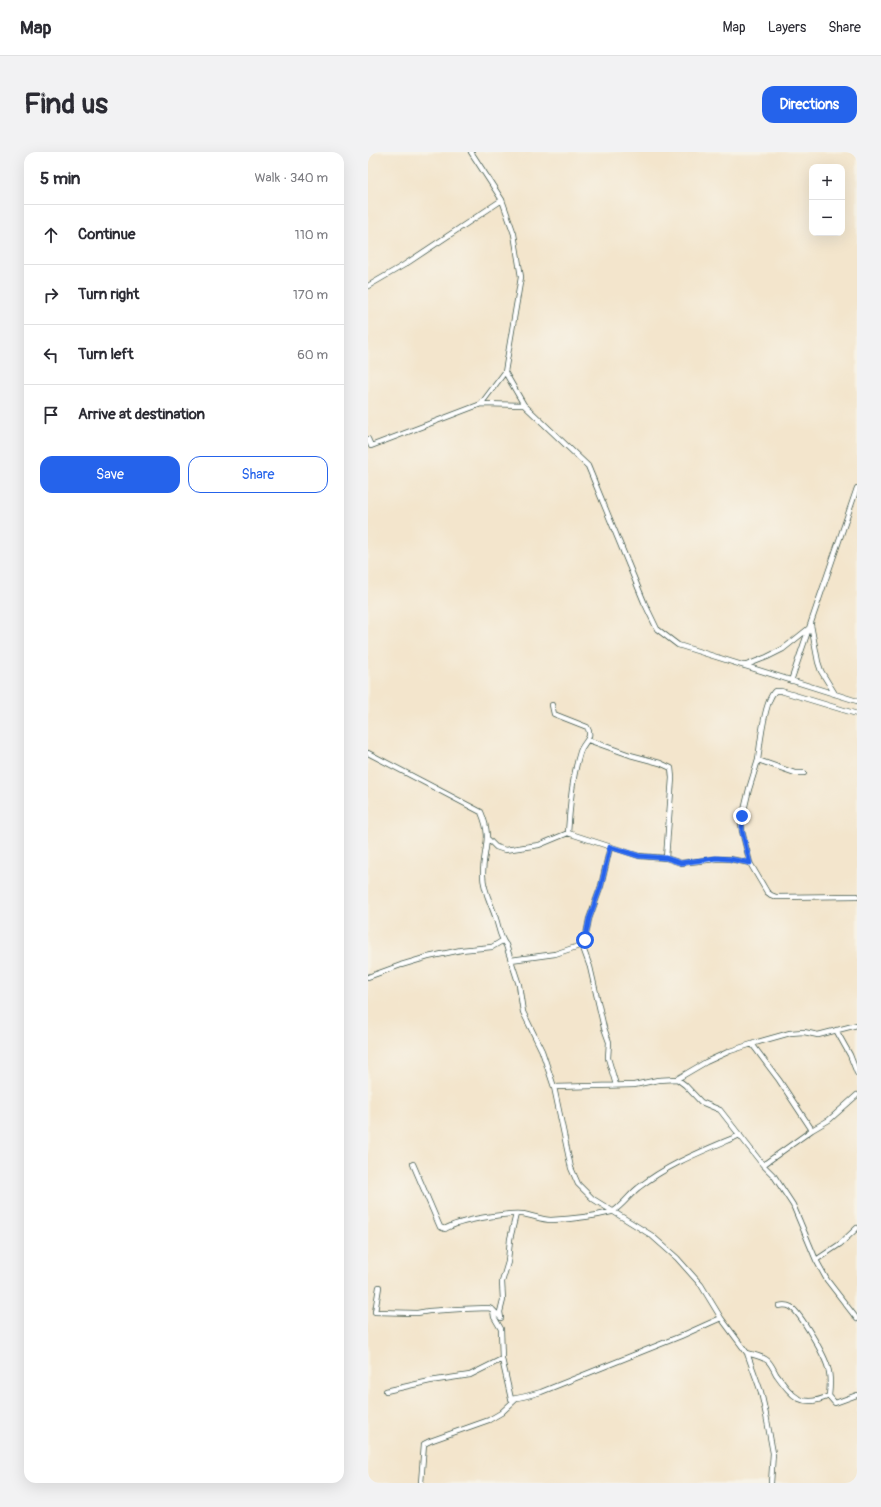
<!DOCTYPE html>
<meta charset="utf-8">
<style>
:root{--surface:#fff;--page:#f2f2f3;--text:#2b2b33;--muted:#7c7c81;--line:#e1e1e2;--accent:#2563eb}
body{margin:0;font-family:Pangolin,sans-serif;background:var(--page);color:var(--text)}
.controls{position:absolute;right:12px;top:12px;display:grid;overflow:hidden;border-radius:8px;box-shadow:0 4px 16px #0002}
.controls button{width:36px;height:36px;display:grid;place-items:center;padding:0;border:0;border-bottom:1px solid var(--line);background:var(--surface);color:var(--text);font:20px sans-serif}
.stop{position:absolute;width:12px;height:12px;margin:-9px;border:3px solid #2563eb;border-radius:50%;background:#fff}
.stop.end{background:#2563eb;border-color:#fff;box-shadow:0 1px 4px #0008}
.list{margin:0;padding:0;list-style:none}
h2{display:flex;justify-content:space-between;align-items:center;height:52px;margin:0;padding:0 16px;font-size:17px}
h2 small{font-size:13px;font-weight:400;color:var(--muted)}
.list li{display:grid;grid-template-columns:26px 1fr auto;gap:12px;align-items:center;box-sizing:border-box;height:60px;padding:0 16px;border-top:1px solid var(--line)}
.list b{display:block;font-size:15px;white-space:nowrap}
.list em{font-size:13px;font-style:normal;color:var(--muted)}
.actions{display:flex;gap:8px;padding:12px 16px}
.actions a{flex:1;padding:9px 0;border:1px solid var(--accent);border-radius:12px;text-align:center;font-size:14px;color:var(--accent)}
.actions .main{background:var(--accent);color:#fff}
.icon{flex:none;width:22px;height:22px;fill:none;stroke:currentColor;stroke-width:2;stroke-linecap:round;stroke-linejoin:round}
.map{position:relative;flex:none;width:489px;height:1331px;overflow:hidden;border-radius:12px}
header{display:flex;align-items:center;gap:24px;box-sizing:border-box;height:56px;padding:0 20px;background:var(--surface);border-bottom:1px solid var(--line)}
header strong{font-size:19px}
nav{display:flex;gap:22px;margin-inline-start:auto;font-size:14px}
.intro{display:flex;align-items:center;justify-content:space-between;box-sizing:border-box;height:96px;padding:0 24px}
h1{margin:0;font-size:28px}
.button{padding:10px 18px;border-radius:12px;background:var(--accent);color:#fff;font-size:14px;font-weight:700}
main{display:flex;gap:24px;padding:0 24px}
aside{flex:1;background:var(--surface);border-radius:12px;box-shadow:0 4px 16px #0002}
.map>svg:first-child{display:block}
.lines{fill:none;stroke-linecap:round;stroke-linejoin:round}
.minor-casing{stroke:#3f564b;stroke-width:6}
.minor{stroke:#fff;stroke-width:4.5}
.route{stroke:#2563eb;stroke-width:5}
</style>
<header>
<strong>Map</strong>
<nav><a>Map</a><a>Layers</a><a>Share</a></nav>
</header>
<div class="intro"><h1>Find us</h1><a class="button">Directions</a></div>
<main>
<aside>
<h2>5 min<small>Walk · 340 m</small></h2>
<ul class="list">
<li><svg class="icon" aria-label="ahead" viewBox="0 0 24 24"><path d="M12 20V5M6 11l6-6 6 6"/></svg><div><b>Continue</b></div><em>110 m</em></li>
<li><svg class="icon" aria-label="right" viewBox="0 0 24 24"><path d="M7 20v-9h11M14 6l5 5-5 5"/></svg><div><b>Turn right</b></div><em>170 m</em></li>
<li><svg class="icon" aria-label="left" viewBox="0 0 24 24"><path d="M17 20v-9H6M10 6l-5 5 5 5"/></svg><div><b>Turn left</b></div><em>60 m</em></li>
<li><svg class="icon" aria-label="arrive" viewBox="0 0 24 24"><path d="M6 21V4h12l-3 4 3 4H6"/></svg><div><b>Arrive at destination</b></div></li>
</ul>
<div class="actions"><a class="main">Save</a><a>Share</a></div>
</aside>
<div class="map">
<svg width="489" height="1331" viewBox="0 0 489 1331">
<rect width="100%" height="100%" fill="#f7f3e8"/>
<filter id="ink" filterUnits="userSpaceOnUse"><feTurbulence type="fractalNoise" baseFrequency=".025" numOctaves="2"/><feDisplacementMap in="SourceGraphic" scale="8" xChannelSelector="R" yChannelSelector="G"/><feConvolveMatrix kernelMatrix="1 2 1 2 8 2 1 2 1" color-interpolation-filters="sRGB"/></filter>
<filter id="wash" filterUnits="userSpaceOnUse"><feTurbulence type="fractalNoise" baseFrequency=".012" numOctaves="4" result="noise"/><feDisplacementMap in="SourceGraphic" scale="16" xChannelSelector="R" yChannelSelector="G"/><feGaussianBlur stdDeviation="0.9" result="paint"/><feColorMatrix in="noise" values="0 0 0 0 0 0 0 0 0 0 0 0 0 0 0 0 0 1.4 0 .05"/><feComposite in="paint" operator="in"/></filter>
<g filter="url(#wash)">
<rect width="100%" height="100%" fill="#f3e5cc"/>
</g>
<g filter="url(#ink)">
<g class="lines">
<!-- minor casing -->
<g class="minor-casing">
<path id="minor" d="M103 0 134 48 146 82 153 125 137 220 156 253 220 314 276 450 289 477 310 493 489 549
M0 134 36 113 134 48
M113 252 137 220
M0 287 3 294 113 252 156 253
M443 473 450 510 453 519 467 542
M376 514 399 505 415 497 440 477
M423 529 489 336
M184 553 186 562 219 575C226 586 215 590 212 600 204 626 202 653 200 681
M220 588 262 603 292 611 303 616 304 626 298 706
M0 601 113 660C125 688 115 696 115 723 115 739 124 753 128 767 131 776 132 786 138 793L151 833 155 860 174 899 186 935 203 1016 210 1032 225 1047 283 1083 309 1106 333 1133 353 1166 379 1201 393 1240 398 1263 405 1301 403 1331
M390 608C392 593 396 549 407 539H413L489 562
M436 621H427L390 608 381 637 373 671 374 679 382 711 399 740 403 743 408 745 489 744
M120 687 128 695 137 698 171 693 200 681 271 704 298 706 313 711 348 707H362L382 711
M214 793 222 815 236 876 241 890 240 906 248 933
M143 808 187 802 214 793 217 788 221 767 233 734 242 695
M0 825 33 813 60 805 93 798 124 795 134 789
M468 878 482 903 489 921
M384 892 411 928 444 978
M309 927 317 933 333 950 352 958 395 1013 406 1024 425 1053 448 1108 459 1128 489 1167
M186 935 266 933 290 928 309 927 338 910 362 899 390 890 422 881 436 880 450 883 489 873
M45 1012 72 1075 77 1077C91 1068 137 1061 154 1062 164 1063 173 1068 183 1068 203 1067 224 1065 243 1060 250 1059 263 1041 270 1036 302 1011 335 999 372 983
M395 1013 444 978 461 968 489 943
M148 1062 142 1087 140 1110 134 1130 135 1148 132 1160 133 1166 125 1158 126 1165 133 1177 134 1207 143 1247C153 1246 163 1243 173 1240L313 1184 353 1166
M448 1108 472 1092 489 1076
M11 1135 7 1160 49 1161 61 1159 92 1157 121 1156 125 1158
M411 1154C415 1153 419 1153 423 1155 433 1162 457 1204 460 1216 463 1225 462 1235 461 1244L467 1251 489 1243
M379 1201C386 1203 394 1204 400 1209 403 1212 406 1218 408 1222 424 1244 432 1257 461 1244
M18 1239 62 1229 102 1223 134 1207
M53 1331 56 1292 62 1289 121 1268 133 1261 148 1247"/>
</g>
<!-- minor -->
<use href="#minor" class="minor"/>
</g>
</g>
<g class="lines" filter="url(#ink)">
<!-- route -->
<path class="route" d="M217 788 221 767 233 734 242 695 271 704 298 706 313 711 348 706 362 707 382 711 374 679V664"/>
</g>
</svg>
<div class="controls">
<button>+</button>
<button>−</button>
</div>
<div class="stop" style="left:217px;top:788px"></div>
<div class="stop end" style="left:374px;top:664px"></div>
</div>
</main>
